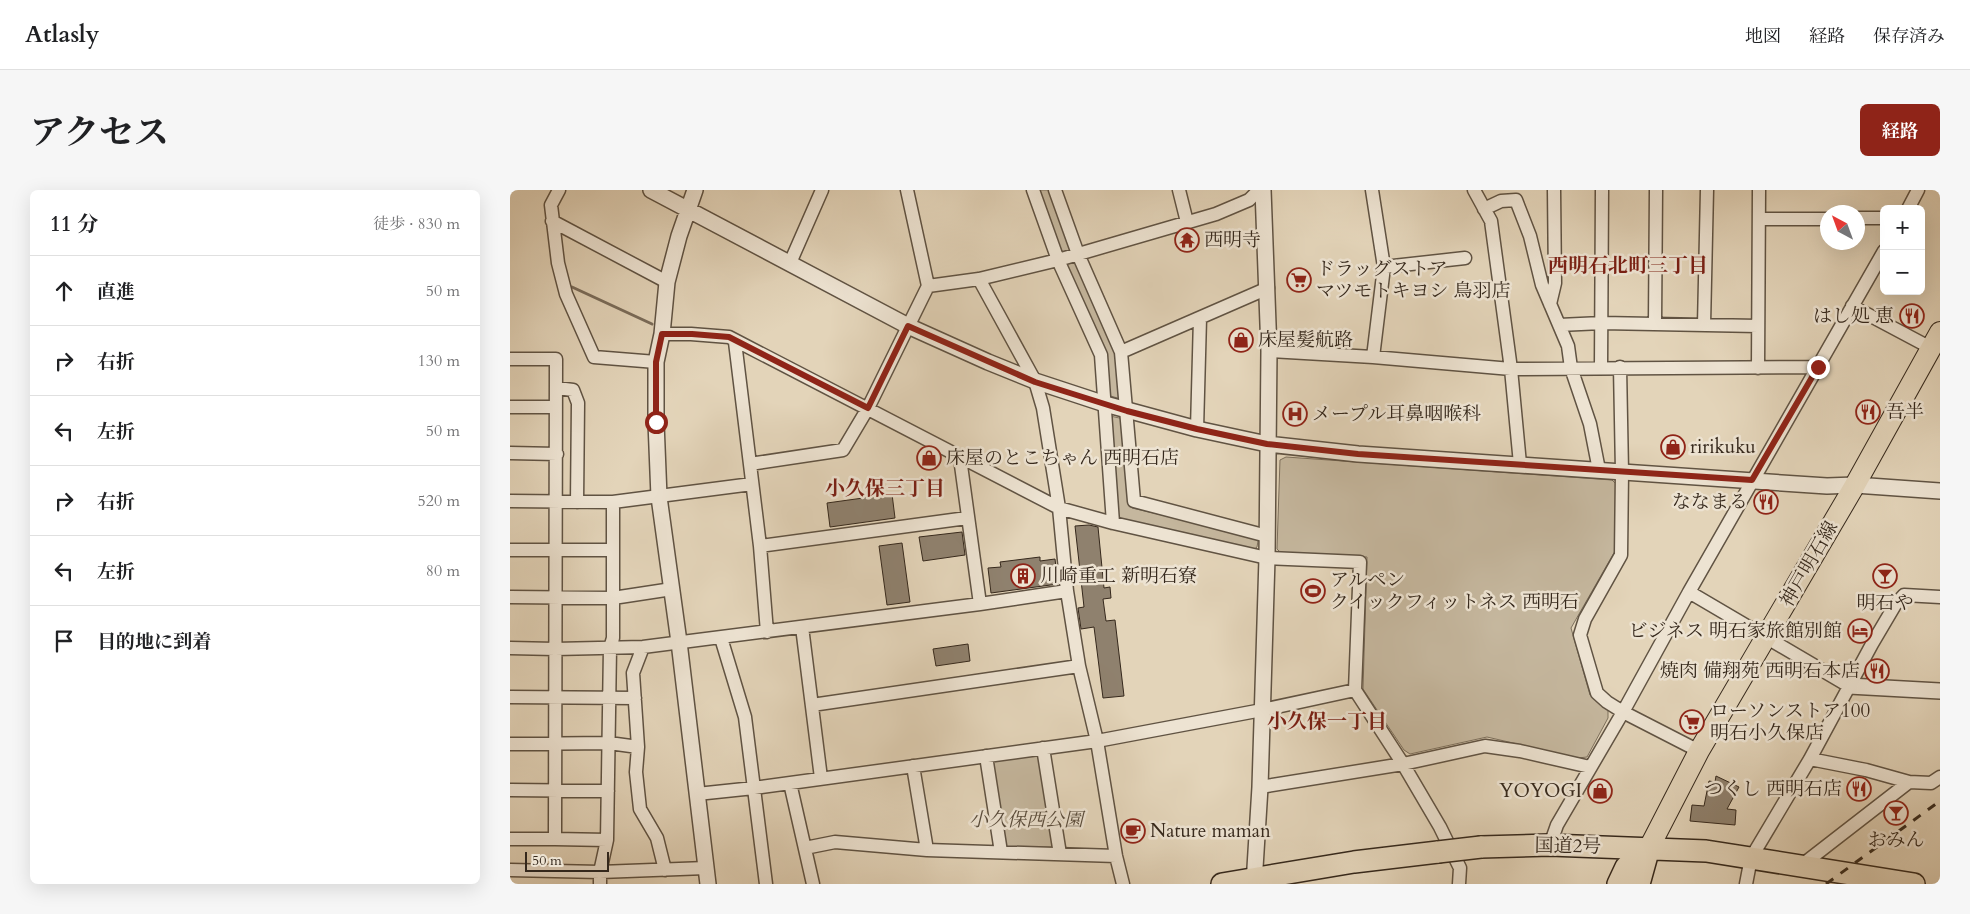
<!DOCTYPE html>
<html lang="ja">
<meta charset="utf-8">
<style>
:root{--surface:#fff;--page:#f6f6f6;--text:#202124;--muted:#757577;--line:#e0e0e0;--accent:#8f2418}
body{margin:0;font-family:Cardo,"Noto Serif JP",serif;background:var(--page);color:var(--text)}
.controls{position:absolute;right:15px;top:15px;display:grid;overflow:hidden;border-radius:8px;box-shadow:0 5px 20px #0002}
.controls button{width:45px;height:45px;display:grid;place-items:center;padding:0;border:0;border-bottom:1px solid var(--line);background:var(--surface);color:var(--text);font:25px sans-serif}
.compass{position:absolute;left:1310px;top:15px;width:45px;height:45px;border-radius:50%;background:var(--surface);box-shadow:0 5px 20px #0002;rotate:319deg}
.scale{position:absolute;left:15px;bottom:12px;width:84px;box-sizing:border-box;padding-left:5px;border:2px solid #35281c;border-top:0;font-size:14px;line-height:18px;white-space:nowrap;color:#35281c;-webkit-text-stroke:4px #ede3d2;paint-order:stroke}
.stop{position:absolute;width:15px;height:15px;margin:-11px;border:4px solid #8f2418;border-radius:50%;background:#fff}
.stop.end{background:#8f2418;border-color:#fff;box-shadow:0 1px 5px #0008}
.list{margin:0;padding:0;list-style:none}
h2{display:flex;justify-content:space-between;align-items:center;height:65px;margin:0;padding:0 20px;font-size:21px}
h2 small{font-size:16px;font-weight:400;color:var(--muted)}
.list li{display:grid;grid-template-columns:32px 1fr auto;gap:15px;align-items:center;box-sizing:border-box;height:70px;padding:0 20px;border-top:1px solid var(--line)}
.list b{display:block;font-size:19px;white-space:nowrap}
.list em{font-size:16px;font-style:normal;color:var(--muted)}
.icon{flex:none;width:28px;height:28px;fill:none;stroke:currentColor;stroke-width:2;stroke-linecap:round;stroke-linejoin:round}
.map{position:relative;flex:none;width:1430px;height:694px;overflow:hidden;border-radius:8px}
header{display:flex;align-items:center;gap:30px;box-sizing:border-box;height:70px;padding:0 25px;background:var(--surface);border-bottom:1px solid var(--line)}
header strong{font-size:24px}
nav{display:flex;gap:28px;margin-inline-start:auto;font-size:18px}
.intro{display:flex;align-items:center;justify-content:space-between;box-sizing:border-box;height:120px;padding:0 30px}
h1{margin:0;font-size:35px}
.button{padding:12px 22px;border-radius:8px;background:var(--accent);color:#fff;font-size:18px;font-weight:700}
main{display:flex;gap:30px;padding:0 30px}
aside{flex:1;background:var(--surface);border-radius:8px;box-shadow:0 5px 20px #0002}
.map>svg:first-child{display:block}
.green{fill:#c5b79e;stroke:#7d705d}
.lines{fill:none;stroke-linecap:round;stroke-linejoin:round}
.stream{stroke:#7a6c5a;stroke-width:3}
.building{fill:#8f816e;stroke:#35281c}
.minor-casing{stroke:#605343;stroke-width:15}
.tertiary-casing{stroke:#605343;stroke-width:18}
.primary-casing{stroke:#35281c;stroke-width:22}
.trunk-casing{stroke:#35281c;stroke-width:24}
.minor{stroke:#ede3d2;stroke-width:12}
.tertiary{stroke:#ede3d2;stroke-width:15}
.primary{stroke:#e3d4b9;stroke-width:20}
.trunk{stroke:#e3d4b9;stroke-width:21}
.rail{stroke:#35281c;stroke-width:3;stroke-dasharray:9 9;stroke-linecap:butt}
.trunk-bridge-casing{stroke:#35281c;stroke-width:24;stroke-linecap:butt}
.trunk-bridge{stroke:#e3d4b9;stroke-width:21}
.route{stroke:#8f2418;stroke-width:6}
.labels{text-anchor:middle;dominant-baseline:central;stroke-width:5;stroke-linejoin:round;paint-order:stroke}
.poi-label{font-size:19px;fill:#35281c;stroke:#ede3d2;text-anchor:start}
.street-label{font-size:19px;fill:#35281c;stroke:#ede3d2}
.park-label{font-size:19px;font-style:italic;fill:#594c3c;stroke:#ede3d2}
.neighbourhood-label{font-size:20px;font-weight:bold;fill:#7a1f14;stroke:#ede3d2}
</style>
<header>
<strong>Atlasly</strong>
<nav><a>地図</a><a>経路</a><a>保存済み</a></nav>
</header>
<div class="intro"><h1>アクセス</h1><a class="button">経路</a></div>
<main>
<aside>
<h2>11 分<small>徒歩 · 830 m</small></h2>
<ul class="list">
<li><svg class="icon" aria-label="ahead" viewBox="0 0 24 24"><path d="M12 20V5M6 11l6-6 6 6"/></svg><div><b>直進</b></div><em>50 m</em></li>
<li><svg class="icon" aria-label="right" viewBox="0 0 24 24"><path d="M7 20v-9h11M14 6l5 5-5 5"/></svg><div><b>右折</b></div><em>130 m</em></li>
<li><svg class="icon" aria-label="left" viewBox="0 0 24 24"><path d="M17 20v-9H6M10 6l-5 5 5 5"/></svg><div><b>左折</b></div><em>50 m</em></li>
<li><svg class="icon" aria-label="right" viewBox="0 0 24 24"><path d="M7 20v-9h11M14 6l5 5-5 5"/></svg><div><b>右折</b></div><em>520 m</em></li>
<li><svg class="icon" aria-label="left" viewBox="0 0 24 24"><path d="M17 20v-9H6M10 6l-5 5 5 5"/></svg><div><b>左折</b></div><em>80 m</em></li>
<li><svg class="icon" aria-label="arrive" viewBox="0 0 24 24"><path d="M6 21V4h12l-3 4 3 4H6"/></svg><div><b>目的地に到着</b></div></li>
</ul>
</aside>
<div class="map">
<svg width="1430" height="694" viewBox="0 0 1430 694">
<rect width="100%" height="100%" fill="#e3d4b9"/>
<filter id="stains"><feTurbulence type="fractalNoise" baseFrequency=".004" numOctaves="4"/><feColorMatrix values="0 0 0 0 .2 0 0 0 0 .09 0 0 0 0 .02 0 0 0 .5 -.17"/></filter>
<radialGradient id="worn" r=".72"><stop offset=".6" stop-color="#630" stop-opacity="0"/><stop offset="1" stop-color="#630" stop-opacity=".3"/></radialGradient>
<!-- green -->
<path class="green" d="M526 0H540L563 62 550 66Z
M565 68 607 160 611 209 597 205 593 164 553 72Z
M600 226 614 229 622 318 742 346 748 351 747 357 742 361 607 328Z
M776 267 1102 290 1106 294 1105 361 1061 438 1080 505 1098 519V528L1077 567 1068 568 977 547 900 564 894 560 853 499 857 367 772 364 767 359 770 270Z
M529 564 543 657H493L483 570Z"/>
<g class="lines">
<!-- stream -->
<path class="stream" d="M62 97 142 134"/>
</g>
<!-- building -->
<path class="building" d="M382 304 385 328 320 337 317 313Z
M579 335 588 337 594 398 600 397 601 408 593 409 596 431 605 430 614 506 593 508 584 437 571 439 568 418 574 417 565 336Z
M452 342 455 365 413 371 409 347Z
M392 353 400 412 377 415 369 356Z
M530 367V371L545 369 548 394 481 403 478 378 491 377 490 372Z
M458 454 460 471 426 476 423 459Z
M1206 586 1229 597 1217 619 1226 620 1225 635 1180 631 1182 615 1194 616 1199 591 1205 592Z"/>
<g class="lines">
<!-- minor casing -->
<g class="minor-casing">
<path id="minor" d="M49 0 41 15 48 73 56 104 84 167 146 172
M523 0 548 70 591 165 603 333
M545 0 568 64 611 162 624 311 757 346
M669 0 677 32
M862 0 874 77 863 167
M964 0 981 31 1001 179 1010 274
M974 19 991 11 1006 10 1020 46 1032 95 1058 156 1061 178 1080 234 1089 280
M1398 19 1408 0
M1348 28H1374
M1249 29H1318
M42 31 157 92
M280 73 312 0
M874 77 955 68
M469 89 525 191 533 218 549 318 557 401 569 476 587 551 606 666 613 694
M418 96 469 89 548 70 706 24 739 10 749 0
M1040 114 1045 93 1044 0
M1342 116 1421 158
M1145 134 1146 0
M1049 135 1092 133 1248 136
M1194 135 1197 0
M152 144H181L219 147 549 318 603 333 757 368 850 372 845 500 893 574 930 637 950 678 949 694
M225 152 250 356 257 442
M759 161 863 167 1001 179 1308 177
M611 162 758 98
M0 169H46L45 649H0
M1091 177 1092 0
M1110 177 1112 282 1111 365 1075 429 1070 445 1087 503 1097 512 1113 522 1189 561
M1248 178 1249 0
M47 198 63 200 68 213 67 312
M0 217H46
M687 239 690 128
M0 263 47 264
M450 268 470 414
M240 274 333 260 358 218 418 96 397 0
M0 311 103 312 242 294
M250 356 457 328
M0 360H103
M1179 402 1374 61
M0 407 103 408 162 399
M292 437 311 588
M211 448 235 527 256 694
M133 457 123 483 128 557 126 582 130 619 147 648 155 680
M0 458 45 459 133 457 470 414 557 401
M0 507 125 508
M302 515 569 476
M0 554 99 553 128 557
M533 558 550 664
M476 566 491 662
M1300 569 1356 580 1399 592 1421 593 1430 587
M403 576 417 660
M280 593 303 694
M750 597 893 574 975 556 1010 561 1080 577
M0 600 98 601
M187 604 244 598 587 551 752 520 845 500
M45 649 97 650
M1040 655 1047 635 1113 522 1179 402 1339 496
M295 658 325 652 417 660 606 666
M1292 675 1399 592
M0 680 90 682 196 678
M90 694V682L97 650 100 458 103 448V312
M1236 694 1241 668 1300 569 1362 454 1385 415 1394 405 1430 407"/>
</g>
<!-- tertiary casing -->
<g class="tertiary-casing">
<path id="tertiary" d="M141 0 398 136 478 172 525 191 595 214 687 239 757 254 848 264 1317 296 1345 295 1430 301
M185 0 169 46 157 92 152 144 146 172V232L149 307 169 452 198 694
M1339 496 1430 501
M744 694 750 597 757 368 759 161 753 0"/>
</g>
<!-- primary casing -->
<g class="primary-casing">
<path id="primary" d="M1139 658 1189 561 1345 295 1430 142"/>
</g>
<!-- trunk casing -->
<g class="trunk-casing">
<path id="trunk" d="M971 657 1040 655 1196 661 1404 694
M712 694 844 672 928 662
M1108 694 1116 677 1139 658
M1129 694 1139 658"/>
</g>
<!-- minor -->
<use href="#minor" class="minor"/>
<!-- tertiary -->
<use href="#tertiary" class="tertiary"/>
<!-- primary -->
<use href="#primary" class="primary"/>
<!-- trunk -->
<use href="#trunk" class="trunk"/>
<!-- rail -->
<path class="rail" d="M1316 694 1430 611"/>
<!-- trunk-bridge casing -->
<g class="trunk-bridge-casing">
<path id="trunk-bridge" d="M928 662 971 657"/>
</g>
<!-- trunk-bridge -->
<use href="#trunk-bridge" class="trunk-bridge"/>
</g>
<g class="lines">
<!-- route -->
<path class="route" d="M146 232V172L152 144H182L219 147 358 218 398 136 525 192 617 221 687 239 757 254 848 264 1242 290 1308 177"/>
</g>
<!-- icons -->
<defs>
<g id="temple-ring" transform="scale(1.25)"><circle r="9.5" fill="#ede3d2" stroke="#8f2418" stroke-width="1.5"/><path d="M0-6L5-2H3V0L6.5 2.5H4V6H1.5V3h-3V6H-4V2.5H-6.5L-3 0V-2H-5Z" fill="#8f2418"/></g>
<g id="supermarket-ring" transform="scale(1.25)"><circle r="9.5" fill="#ede3d2" stroke="#8f2418" stroke-width="1.5"/><path d="M-6-5.5h2.5l.6 2H6L4.5 2H-2.5L-4.4-4H-6ZM-1.5 3.2a1.3 1.3 0 1 0 .1 0ZM3 3.2a1.3 1.3 0 1 0 .1 0Z" fill="#8f2418"/></g>
<g id="restaurant-ring" transform="scale(1.25)"><circle r="9.5" fill="#ede3d2" stroke="#8f2418" stroke-width="1.5"/><path d="M-5-6h1v4h1v-4h1v4h1v-4h1v5L-1.5 .5V6h-2V.5L-5-1ZM5-6V6H3V1.5H1.5Q1.5-4 5-6Z" fill="#8f2418"/></g>
<g id="shop-ring" transform="scale(1.25)"><circle r="9.5" fill="#ede3d2" stroke="#8f2418" stroke-width="1.5"/><path d="M-5-2.5h2.3a2.7 3.5 0 0 1 5.4 0H5L5.5 6h-11ZM-1.5-2.5h3a1.5 2.3 0 0 0-3 0Z" fill="#8f2418"/></g>
<g id="hospital-ring" transform="scale(1.25)"><circle r="9.5" fill="#ede3d2" stroke="#8f2418" stroke-width="1.5"/><path d="M-5-5h3v3.5h4V-5h3V5h-3V1.5h-4V5h-3Z" fill="#8f2418"/></g>
<g id="building-ring" transform="scale(1.25)"><circle r="9.5" fill="#ede3d2" stroke="#8f2418" stroke-width="1.5"/><path d="M-4-6H4V6H1V3H-1V6H-4ZM-2.5-4.3h1.7v1.8h-1.7ZM.8-4.3h1.7v1.8H.8ZM-2.5-1h1.7V.8h-1.7ZM.8-1h1.7V.8H.8Z" fill="#8f2418"/></g>
<g id="bar-ring" transform="scale(1.25)"><circle r="9.5" fill="#ede3d2" stroke="#8f2418" stroke-width="1.5"/><path d="M-6-5H6L.8 .8V4.5H3.5V6h-7V4.5H-.8V.8Z" fill="#8f2418"/></g>
<g id="stadium-ring" transform="scale(1.25)"><circle r="9.5" fill="#ede3d2" stroke="#8f2418" stroke-width="1.5"/><path d="M0-5a6.5 5 0 1 0 0 10a6.5 5 0 1 0 0-10ZM-3.5-1.8h7v3.6h-7Z" fill="#8f2418"/></g>
<g id="hotel-ring" transform="scale(1.25)"><circle r="9.5" fill="#ede3d2" stroke="#8f2418" stroke-width="1.5"/><path d="M-6-4.5h1.5V1H6V5H4.5V3h-9V5H-6ZM-4 0a1.8 1.8 0 1 1 3.6 0ZM.5 0V-2.5h3Q6-2.5 6 0Z" fill="#8f2418"/></g>
<g id="cafe-ring" transform="scale(1.25)"><circle r="9.5" fill="#ede3d2" stroke="#8f2418" stroke-width="1.5"/><path d="M-5.5-4.5H6V0H3Q3 3.5 0 3.5H-2.5Q-5.5 3.5-5.5 0ZM3-3.2v2h1.7v-2ZM-6 4.5H4V6H-6Z" fill="#8f2418"/></g>
</defs>
<g fill-rule="evenodd">
<use href="#temple-ring" x="677" y="50"/>
<use href="#supermarket-ring" x="789" y="90"/>
<use href="#restaurant-ring" x="1402" y="126"/>
<use href="#shop-ring" x="731" y="150"/>
<use href="#restaurant-ring" x="1358" y="222"/>
<use href="#hospital-ring" x="785" y="224"/>
<use href="#shop-ring" x="1163" y="257"/>
<use href="#shop-ring" x="419" y="268"/>
<use href="#restaurant-ring" x="1256" y="312"/>
<use href="#building-ring" x="513" y="386"/>
<use href="#bar-ring" x="1375" y="386"/>
<use href="#stadium-ring" x="803" y="401"/>
<use href="#hotel-ring" x="1350" y="441"/>
<use href="#restaurant-ring" x="1367" y="481"/>
<use href="#supermarket-ring" x="1182" y="532"/>
<use href="#restaurant-ring" x="1349" y="599"/>
<use href="#shop-ring" x="1090" y="601"/>
<use href="#bar-ring" x="1386" y="623"/>
<use href="#cafe-ring" x="623" y="641"/>
</g>
<g class="labels">
<!-- poi labels -->
<g class="poi-label">
<text x="694" y="50">西明寺</text>
<text x="806" y="79">ドラッグストア<tspan x="806" dy="22">マツモトキヨシ 鳥羽店</tspan></text>
<text x="1384" y="126" text-anchor="end">はし処 恵</text>
<text x="748" y="150">床屋髪航路</text>
<text x="1376" y="222">吾半</text>
<text x="802" y="224">メープル耳鼻咽喉科</text>
<text x="1180" y="257">ririkuku</text>
<text x="436" y="268">床屋のとこちゃん 西明石店</text>
<text x="1238" y="312" text-anchor="end">ななまる</text>
<text x="530" y="386">川崎重工 新明石寮</text>
<text x="820" y="390">アルペン<tspan x="820" dy="22">クイックフィットネス 西明石</tspan></text>
<text x="1375" y="413" text-anchor="middle">明石や</text>
<text x="1332" y="441" text-anchor="end">ビジネス 明石家旅館別館</text>
<text x="1350" y="481" text-anchor="end">焼肉 備翔苑 西明石本店</text>
<text x="1200" y="521">ローソンストア100<tspan x="1200" dy="22">明石小久保店</tspan></text>
<text x="1332" y="599" text-anchor="end">つくし 西明石店</text>
<text x="1072" y="601" text-anchor="end">YOYOGI</text>
<text x="640" y="641">Nature maman</text>
<text x="1386" y="650" text-anchor="middle">おみん</text>
</g>
<!-- street labels -->
<g class="street-label">
<text transform="translate(1299 374) rotate(-60)">神戸明石線</text>
<text transform="translate(1058 656) rotate(1)">国道2号</text>
</g>
<!-- park labels -->
<g class="park-label">
<text x="516" y="630">小久保西公園</text>
</g>
<!-- neighbourhood labels -->
<g class="neighbourhood-label">
<text x="1118" y="75">西明石北町三丁目</text>
<text x="375" y="298">小久保三丁目</text>
<text x="817" y="531">小久保一丁目</text>
</g>
</g>
<rect width="100%" height="100%" filter="url(#stains)"/>
<rect width="100%" height="100%" fill="url(#worn)"/>
</svg>
<div class="controls">
<button>+</button>
<button>−</button>
</div>
<svg class="compass" viewBox="-18 -18 36 36"><path d="M0-13l5 13h-10z" fill="#e53935"/><path d="M0 13l5-13h-10z" fill="#757577"/></svg>
<div class="scale">50 m</div>
<div class="stop" style="left:146px;top:232px"></div>
<div class="stop end" style="left:1308px;top:177px"></div>
</div>
</main>
